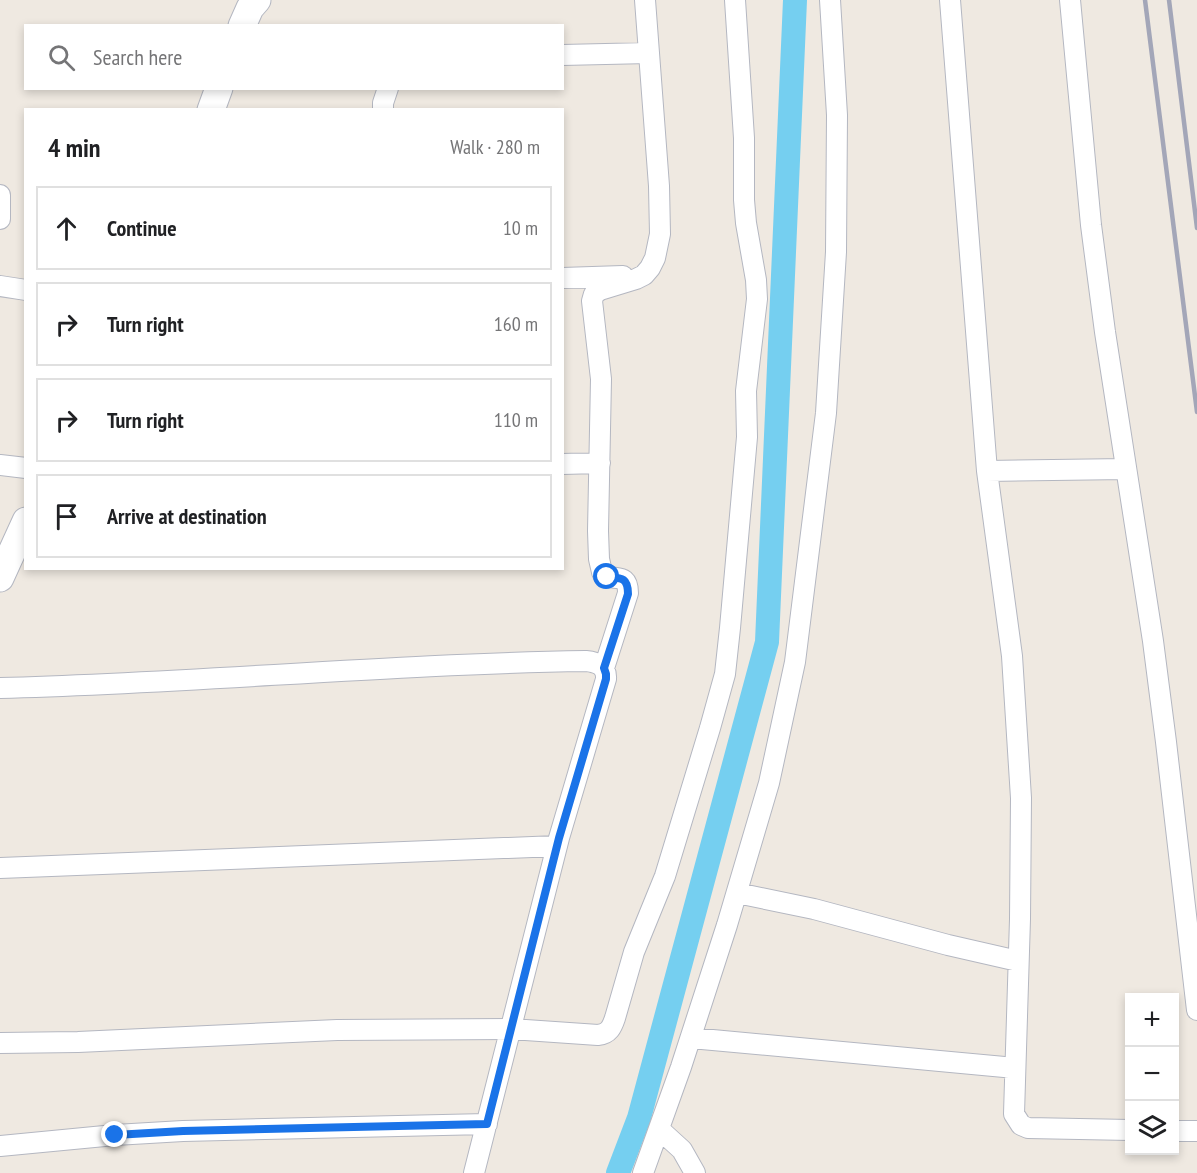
<!DOCTYPE html>
<meta charset="utf-8">
<style>
:root{--surface:#fff;--page:#f2f2f2;--text:#202124;--muted:#757577;--line:#e0e0e0}
body{margin:0;font-family:"PT Sans Narrow",sans-serif;background:var(--page);color:var(--text)}
.controls{position:absolute;right:18px;bottom:18px;display:grid;overflow:hidden;border-radius:0px;box-shadow:0 3px 9px #0003}
.controls button{width:54px;height:54px;display:grid;place-items:center;padding:0;border:0;border-bottom:2px solid var(--line);background:var(--surface);color:var(--text);font:30px sans-serif}
.stop{position:absolute;width:18px;height:18px;margin:-14px;border:4px solid #1a73e8;border-radius:50%;background:#fff}
.stop.end{background:#1a73e8;border-color:#fff;box-shadow:0 2px 6px #0008}
.list{margin:0;padding:0;list-style:none}
h2{display:flex;justify-content:space-between;align-items:center;height:78px;margin:0;padding:0 24px;font-size:26px}
h2 small{font-size:20px;font-weight:400;color:var(--muted)}
.list li{display:grid;grid-template-columns:39px 1fr auto;gap:18px;align-items:center;box-sizing:border-box;height:84px;margin:0 12px 12px;padding:0 12px;border:2px solid var(--line);border-radius:0px}
.list b{display:block;font-size:22px;white-space:nowrap}
.list em{font-size:20px;font-style:normal;color:var(--muted)}
.icon{flex:none;width:33px;height:33px;fill:none;stroke:currentColor;stroke-width:2;stroke-linecap:round;stroke-linejoin:round}
.map{position:relative;flex:none;width:1197px;height:1173px;overflow:hidden}
.search{position:absolute;background:var(--surface);box-shadow:0 3px 9px #0003;left:24px;top:24px;width:540px;height:66px;display:flex;align-items:center;gap:15px;box-sizing:border-box;padding:0 21px;border-radius:0px;color:var(--muted);font-size:22px}
.panel{position:absolute;background:var(--surface);box-shadow:0 3px 9px #0003;left:24px;top:108px;width:540px;height:462px;border-radius:0px}
.map>svg:first-child{display:block}
.lines{fill:none;stroke-linecap:round;stroke-linejoin:round}
.canal{stroke:#75cff0;stroke-width:24}
.street-casing{stroke:#b4b7c1;stroke-width:22}
.secondary-casing{stroke:#b4b7c1;stroke-width:29}
.street{stroke:#fff;stroke-width:20}
.secondary{stroke:#fff;stroke-width:27}
.rail{stroke:#a3a6b8;stroke-width:4.5}
.route{stroke:#1a73e8;stroke-width:8}
</style>
<div class="map">
<svg width="1197" height="1173" viewBox="0 0 1197 1173">
<rect width="100%" height="100%" fill="#efe9e1"/>
<g class="lines">
<!-- canal -->
<path class="canal" d="M618 1173 639 1118 767 642 795 0"/>
<!-- street casing -->
<g class="street-casing">
<path id="street" d="M950 0 987 471 1012 656 1021 798 1020 919 1014 1114 1021 1125 1028 1128 1130 1130
M1070 0 1091 225 1105 332 1153 641 1166 742 1197 1010
M562 55 649 53
M383 110V103L388 88
M0 195V219
M562 278 623 276
M0 286 26 290
M562 464 600 463
M0 465 26 468
M987 471 1126 469
M604 668 628 593C628 574 618 580 604 576L602 572 599 559 598 531 601 379 592 301 594 294 600 290 636 279 644 275 650 268 655 258 660 234 659 186 645 0
M0 688C196 683 391 664 586 661 597 662 607 666 606 679L559 838 474 1173
M0 868 557 846
M737 893 814 909 948 945 1018 961
M691 1038 1015 1068
M0 1043 78 1042 337 1030 511 1029 598 1035C609 1034 612 1027 615 1018L634 952 665 876 710 728 725 674 730 628 747 437 746 391 757 299 756 280 746 223 744 200V138L735 0
M659 1129 682 1150 695 1173
M1174 1131H1197
M0 1146 115 1135 183 1131 487 1124
M643 1173 681 1067 727 925 769 783 795 662 826 413 836 252 837 115 830 0"/>
</g>
<!-- secondary casing -->
<g class="secondary-casing">
<path id="secondary" d="M242 26 250 8 257 0
M211 110 219 88
M0 578 26 521"/>
</g>
<!-- street -->
<use href="#street" class="street"/>
<!-- secondary -->
<use href="#secondary" class="secondary"/>
<!-- rail -->
<path class="rail" d="M1145 0 1197 412
M1169 0 1197 228"/>
</g>
<g class="lines">
<!-- route -->
<path class="route" d="M115 1135 183 1131 487 1124 559 838 606 679V674L604 668 628 594C628 577 621 578 607 577"/>
</g>
</svg>
<div class="controls">
<button>+</button>
<button>−</button>
<button><svg class="icon" aria-label="layers" viewBox="0 0 24 24"><path d="M12 4l9 5-9 5-9-5zM3 14l9 5 9-5"/></svg></button>
</div>
<div class="stop" style="left:607px;top:577px"></div>
<div class="stop end" style="left:115px;top:1135px"></div>
<div class="search"><svg class="icon" aria-label="search" viewBox="0 0 24 24"><circle cx="10" cy="10" r="6"/><path d="M15 15l6 6"/></svg>Search here</div>
<section class="panel">
<h2>4 min<small>Walk · 280 m</small></h2>
<ul class="list">
<li><svg class="icon" aria-label="ahead" viewBox="0 0 24 24"><path d="M12 20V5M6 11l6-6 6 6"/></svg><div><b>Continue</b></div><em>10 m</em></li>
<li><svg class="icon" aria-label="right" viewBox="0 0 24 24"><path d="M7 20v-9h11M14 6l5 5-5 5"/></svg><div><b>Turn right</b></div><em>160 m</em></li>
<li><svg class="icon" aria-label="right" viewBox="0 0 24 24"><path d="M7 20v-9h11M14 6l5 5-5 5"/></svg><div><b>Turn right</b></div><em>110 m</em></li>
<li><svg class="icon" aria-label="arrive" viewBox="0 0 24 24"><path d="M6 21V4h12l-3 4 3 4H6"/></svg><div><b>Arrive at destination</b></div></li>
</ul>
</section>
</div>
